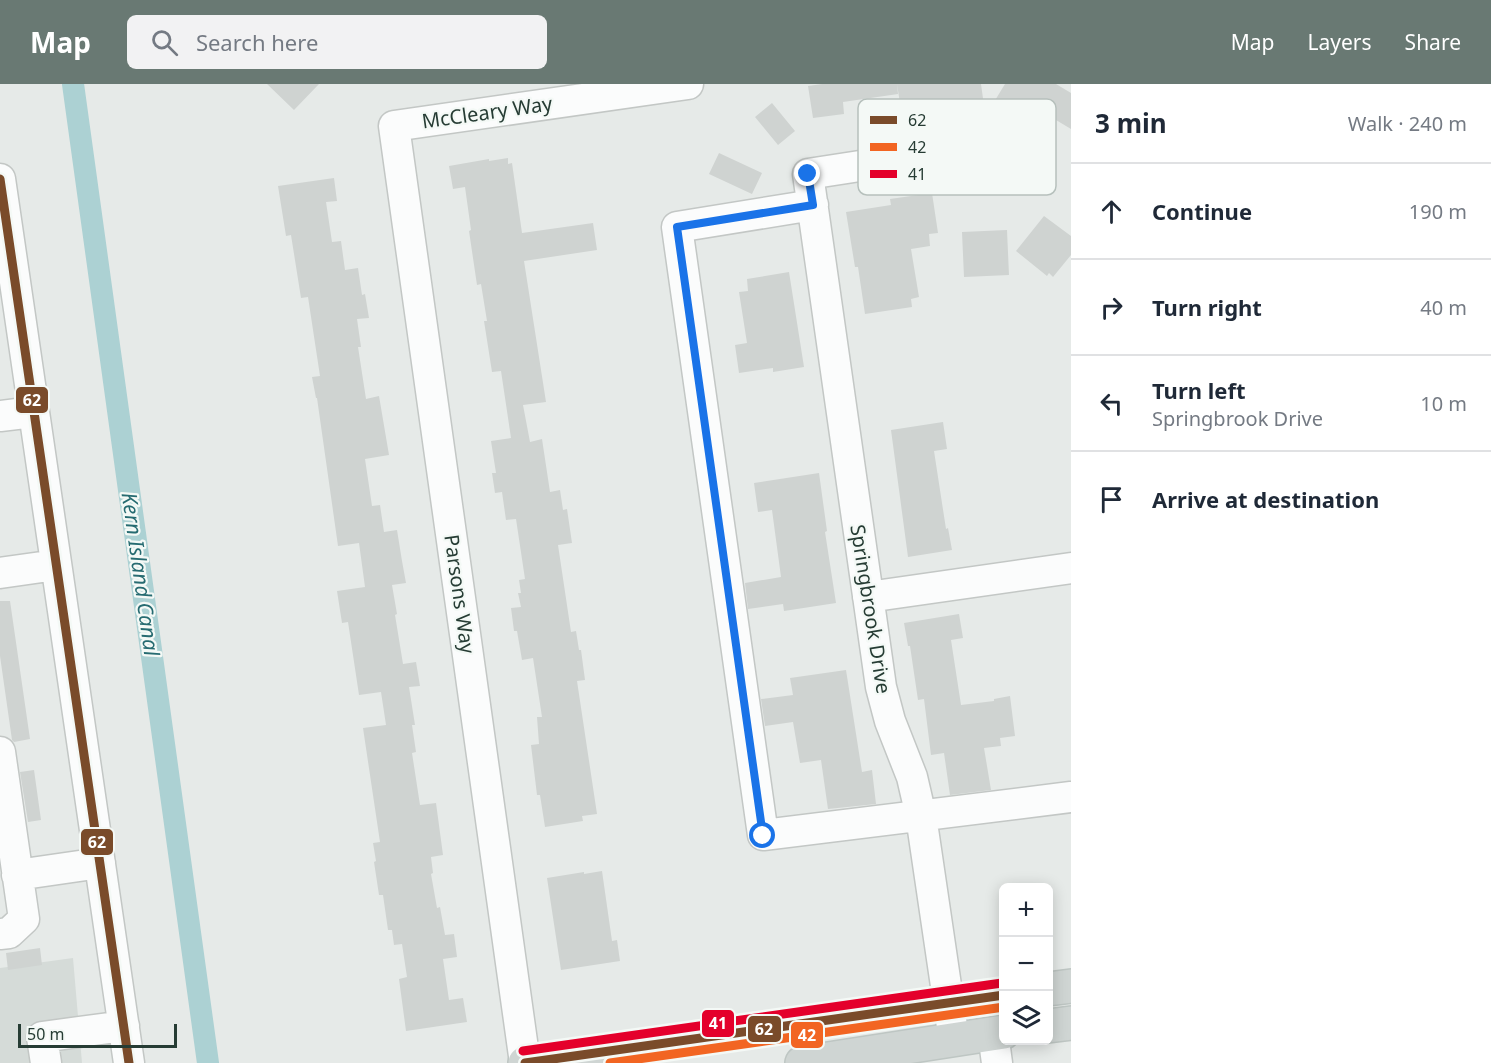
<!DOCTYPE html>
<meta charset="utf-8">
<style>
:root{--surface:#fff;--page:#f2f2f3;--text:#1f2937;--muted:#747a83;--line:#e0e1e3;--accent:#697973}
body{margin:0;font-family:"Noto Sans",sans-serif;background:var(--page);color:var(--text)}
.controls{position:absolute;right:18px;bottom:18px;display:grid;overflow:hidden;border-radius:9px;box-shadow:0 3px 15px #0003}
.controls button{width:54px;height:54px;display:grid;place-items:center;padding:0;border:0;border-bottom:2px solid var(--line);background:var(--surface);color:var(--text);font:30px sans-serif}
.scale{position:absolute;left:18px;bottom:15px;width:159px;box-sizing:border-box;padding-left:6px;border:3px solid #263c34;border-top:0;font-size:16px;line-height:21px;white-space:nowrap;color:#263c34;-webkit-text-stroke:4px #f4f9f6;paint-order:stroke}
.stop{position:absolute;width:18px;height:18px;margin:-14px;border:4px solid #1a73e8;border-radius:50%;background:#fff}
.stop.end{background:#1a73e8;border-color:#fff;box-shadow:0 2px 6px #0008}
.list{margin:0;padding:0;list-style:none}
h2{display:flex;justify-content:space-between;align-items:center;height:78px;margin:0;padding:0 24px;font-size:26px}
h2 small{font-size:20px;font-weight:400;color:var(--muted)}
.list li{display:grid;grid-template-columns:39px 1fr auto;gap:18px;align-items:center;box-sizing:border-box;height:96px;padding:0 24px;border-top:2px solid var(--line)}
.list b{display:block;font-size:22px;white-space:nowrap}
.list p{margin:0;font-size:20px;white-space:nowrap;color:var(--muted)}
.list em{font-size:20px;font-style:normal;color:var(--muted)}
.icon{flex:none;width:33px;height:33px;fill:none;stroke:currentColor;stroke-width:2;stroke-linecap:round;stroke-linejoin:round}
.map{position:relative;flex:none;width:1071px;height:979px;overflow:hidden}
header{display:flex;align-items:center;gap:36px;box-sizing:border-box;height:84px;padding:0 30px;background:var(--accent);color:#fff}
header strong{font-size:28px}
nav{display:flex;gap:33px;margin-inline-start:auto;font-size:21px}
.search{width:420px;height:54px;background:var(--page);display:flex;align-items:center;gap:15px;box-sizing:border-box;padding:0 21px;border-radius:9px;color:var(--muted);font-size:22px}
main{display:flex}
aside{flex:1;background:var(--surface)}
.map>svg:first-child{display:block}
.built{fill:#d5dbd8}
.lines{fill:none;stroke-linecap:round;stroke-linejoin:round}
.canal{stroke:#acd1d3;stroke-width:22}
.building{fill:#cfd3d1}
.minor-casing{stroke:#c3c7c5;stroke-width:33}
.major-casing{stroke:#bec6c3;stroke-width:36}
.minor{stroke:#fbfcfc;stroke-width:30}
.major{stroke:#cfd5d3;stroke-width:33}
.bus-1-casing{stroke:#f4f9f6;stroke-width:14}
.bus-2-casing{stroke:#f4f9f6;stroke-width:14}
.bus-3-casing{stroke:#f4f9f6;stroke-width:14}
.bus-1{stroke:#7a4b2a;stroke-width:9}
.bus-2{stroke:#f26522;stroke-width:9}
.bus-3{stroke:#e4002b;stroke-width:9}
.route{stroke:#1a73e8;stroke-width:8}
.labels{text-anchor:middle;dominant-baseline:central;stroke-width:4.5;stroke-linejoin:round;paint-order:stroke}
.street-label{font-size:20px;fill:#263c34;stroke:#f4f9f6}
.water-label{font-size:21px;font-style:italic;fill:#266b71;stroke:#f4f9f6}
.key{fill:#f4f9f6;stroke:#b6c0bc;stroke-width:1.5}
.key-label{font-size:16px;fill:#263c34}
.line-badge{stroke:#f4f9f6;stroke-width:2}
.badge-label{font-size:16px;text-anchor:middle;font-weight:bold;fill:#fff}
</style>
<header>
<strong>Map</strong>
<div class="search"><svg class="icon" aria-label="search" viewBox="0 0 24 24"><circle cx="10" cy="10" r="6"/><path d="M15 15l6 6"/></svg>Search here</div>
<nav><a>Map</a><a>Layers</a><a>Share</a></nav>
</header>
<main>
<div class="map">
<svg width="1071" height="979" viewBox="0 0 1071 979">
<rect width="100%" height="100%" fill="#e6eae8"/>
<!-- built -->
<path class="built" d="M73 874 82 979H0V884Z"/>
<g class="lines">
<!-- canal -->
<path class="canal" d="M73 0 208 979"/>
</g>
<!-- building -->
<path class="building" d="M267 0H319L294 26Z
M822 0H897L898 10 843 18 844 30 813 34 808 2Z
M897 0H981L985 29 929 37V41L904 45Z
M1005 0H1056L1071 9V45L1041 27 1032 41 994 18Z
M772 19 795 47 778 61 755 33Z
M719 69 762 89 752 110 709 90Z
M508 74V80L512 79 522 149 593 139 597 166 524 177 546 318 523 321 530 358 542 355 550 408 560 406 563 426 567 425 572 459 558 461 571 548 576 547 579 566H581L585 596 577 597 597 730 582 732 583 737 545 743 540 711H537L531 661 539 660 537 633H542L533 574 522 576 517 547H514L511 524 521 523 518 509H521L519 496 525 495 516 435 506 436 502 408 495 409 492 389H496L491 357 511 354 501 287 492 288 484 237H487L481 200 477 201 469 147 471 146 465 103 453 105 449 82 489 75V77Z
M334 94 337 117 326 118 332 158 341 157 345 186 358 184 362 211 365 210 369 234 357 235 361 263H358L366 315 379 312 389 371 365 375 372 422 380 421 384 448 397 446 402 477 406 499 392 501 397 530 395 531 403 580 416 578 420 602 409 603 415 641H412L416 668 412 669 420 721 436 719 443 771 431 773 433 789 431 790 437 824 440 823 445 851 454 850 457 873 443 875 449 916 463 914 467 938 406 947 399 895 407 893 402 860 394 861 392 846H388L383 811H379L374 778 376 777 373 759 380 758 363 644 386 641 381 608 359 611 348 538 342 539 337 507 365 503 359 459 338 462 317 314H316L312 293 320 292 308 213 301 214 291 151 286 152 278 102Z
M932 109 938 149 929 150 930 162 911 165 919 213 911 215 912 223 865 230 858 183H855L846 128 891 121 890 115Z
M1044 132 1071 152V171L1053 193 1049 189 1047 192 1016 167Z
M1007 146 1009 191 964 193 962 148Z
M789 188 804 283 773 288V284L739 289 735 261 747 259 739 208 748 207 747 195Z
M943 338 947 365 934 367 946 445 948 444 952 466 908 473 891 346Z
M819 389 827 447 825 448 836 519 784 527 783 520 748 525 745 499 781 493 772 426 758 428 754 399Z
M0 517H10L30 655 14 658 12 656 0 572Z
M959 530 963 554 951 556 961 621 994 617V615L1010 612 1015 652 1000 654 1001 662 984 664 991 706 950 711 944 669 931 671 924 615 918 616 910 562H908L904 539Z
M846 586 862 688 872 686 876 720 828 725 821 676 800 679 793 638 765 642 761 615 793 611 790 594Z
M34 686 41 736 28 738 20 688Z
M602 787 612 857 617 856 620 877 561 886 547 794 584 788V790Z
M40 864 42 881 8 886 6 869Z"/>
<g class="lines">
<!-- minor casing -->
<g class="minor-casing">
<path id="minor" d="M0 95 129 979
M813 121 677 143 763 751 1071 713
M0 332 33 328
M0 489 56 481
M868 513 1071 484
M0 668 24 835 9 849 0 850
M17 791 100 779
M993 949 997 979
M954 956 921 732 912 693 890 637 881 603 808 90 944 69 1005 89
M46 979 42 953 124 942
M525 979 394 42 688 0"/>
</g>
<!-- major casing -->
<g class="major-casing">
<path id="major" d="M1048 905 1071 902
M1048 942 1071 939
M525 979 1004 911
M802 979 1004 948"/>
</g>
<!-- minor -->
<use href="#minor" class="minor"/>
<!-- major -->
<use href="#major" class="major"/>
<!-- bus-1 casing -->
<g class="bus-1-casing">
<path id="bus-1" d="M0 95 129 979
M525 979 1004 911"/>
</g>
<!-- bus-2 casing -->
<g class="bus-2-casing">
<path id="bus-2" d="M610 979 1004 923"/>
</g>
<!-- bus-3 casing -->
<g class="bus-3-casing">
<path id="bus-3" d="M523 967 1002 899"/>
</g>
<!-- bus-1 -->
<use href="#bus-1" class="bus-1"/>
<!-- bus-2 -->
<use href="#bus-2" class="bus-2"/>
<!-- bus-3 -->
<use href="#bus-3" class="bus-3"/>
</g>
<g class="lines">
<!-- route -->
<path class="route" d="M763 752 677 143 813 121 808 90"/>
</g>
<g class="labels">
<!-- street labels -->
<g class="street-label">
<text transform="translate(487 28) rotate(-8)">McCleary Way</text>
<text transform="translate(460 510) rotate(82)">Parsons Way</text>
<text transform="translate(871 525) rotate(81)">Springbrook Drive</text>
</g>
<!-- water labels -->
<g class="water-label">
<text transform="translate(141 490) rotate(82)">Kern Island Canal</text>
</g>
</g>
<!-- legend -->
<rect x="858" y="15" width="198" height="96" rx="9" class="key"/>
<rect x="870" y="32" width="27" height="8" fill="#7a4b2a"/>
<rect x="870" y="59" width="27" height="8" fill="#f26522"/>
<rect x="870" y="86" width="27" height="8" fill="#e4002b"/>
<g class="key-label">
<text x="908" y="42">62</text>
<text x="908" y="69">42</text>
<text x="908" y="96">41</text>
</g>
<g class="line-badge">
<rect x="15" y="302" width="34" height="28" rx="6" fill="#7a4b2a"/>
<rect x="80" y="744" width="34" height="28" rx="6" fill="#7a4b2a"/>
<rect x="701" y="925" width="34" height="29" rx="6" fill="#e4002b"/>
<rect x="747" y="931" width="35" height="28" rx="6" fill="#7a4b2a"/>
<rect x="790" y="937" width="34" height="28" rx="6" fill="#f26522"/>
</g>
<g class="badge-label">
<text x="32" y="322">62</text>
<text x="97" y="764">62</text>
<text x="718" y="945">41</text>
<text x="764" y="951">62</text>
<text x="807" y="957">42</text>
</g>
</svg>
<div class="controls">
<button>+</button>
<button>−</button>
<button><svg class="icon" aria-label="layers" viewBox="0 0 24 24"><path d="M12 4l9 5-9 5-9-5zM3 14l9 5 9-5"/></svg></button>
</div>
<div class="scale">50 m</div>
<div class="stop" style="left:763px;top:752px"></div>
<div class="stop end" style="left:808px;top:90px"></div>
</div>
<aside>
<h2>3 min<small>Walk · 240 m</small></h2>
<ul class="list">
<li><svg class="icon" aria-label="ahead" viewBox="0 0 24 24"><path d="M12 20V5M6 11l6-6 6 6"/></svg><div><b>Continue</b></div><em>190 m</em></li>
<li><svg class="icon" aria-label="right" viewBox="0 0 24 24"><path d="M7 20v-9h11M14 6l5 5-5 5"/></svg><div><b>Turn right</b></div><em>40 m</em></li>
<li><svg class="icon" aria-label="left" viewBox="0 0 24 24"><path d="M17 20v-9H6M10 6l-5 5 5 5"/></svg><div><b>Turn left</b><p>Springbrook Drive</p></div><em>10 m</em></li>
<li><svg class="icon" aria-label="arrive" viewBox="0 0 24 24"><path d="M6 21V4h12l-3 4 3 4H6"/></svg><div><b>Arrive at destination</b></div></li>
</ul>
</aside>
</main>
